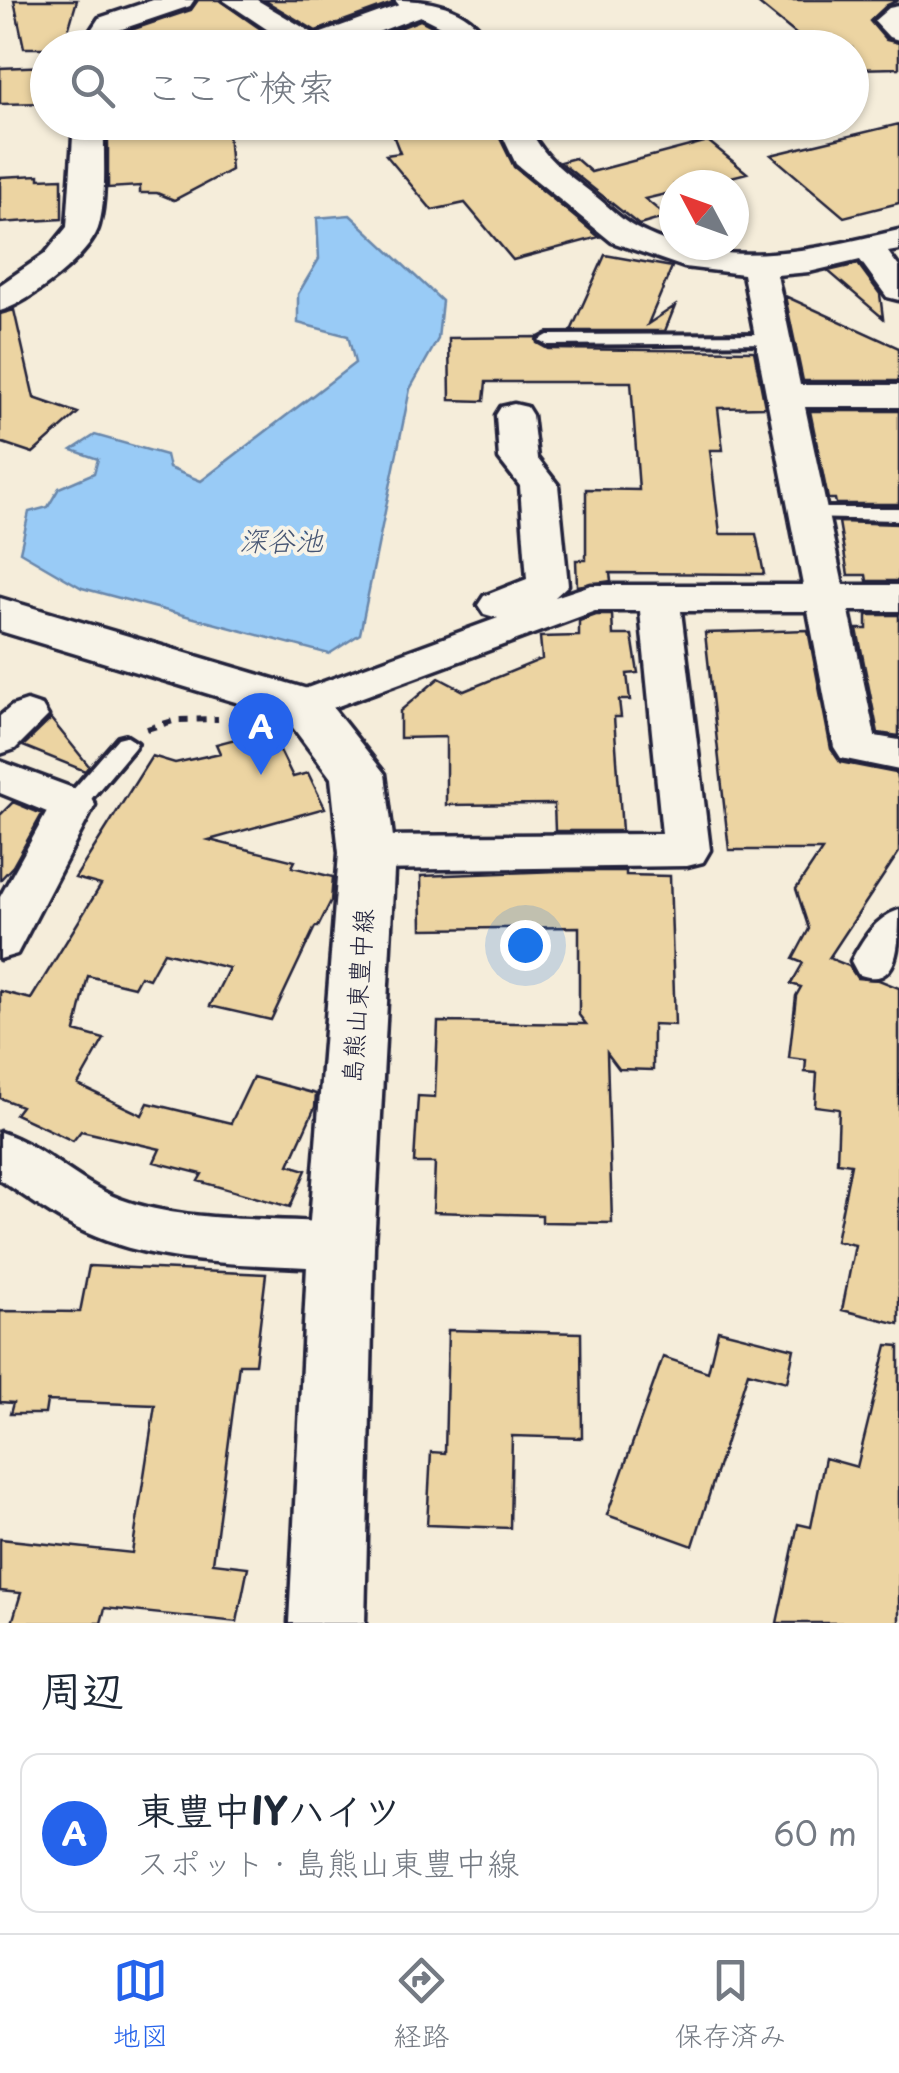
<!DOCTYPE html>
<html lang="ja">
<meta charset="utf-8">
<style>
:root{--surface:#fff;--page:#f2f2f3;--text:#1f2937;--muted:#747a83;--line:#e0e1e3;--accent:#2563eb}
body{margin:0;font-family:"Playpen Sans","Klee One",sans-serif;background:var(--page);color:var(--text)}
.compass{position:absolute;left:659px;top:170px;width:90px;height:90px;border-radius:50%;background:var(--surface);box-shadow:0 2px 8px #0004;rotate:311deg}
.you{position:absolute;left:525px;top:945px;width:35px;height:35px;margin:-25px;border:8px solid #fff;border-radius:50%;background:#1a73e8;box-shadow:0 0 0 15px #1a73e833}
.badge{display:grid;place-items:center;width:65px;height:65px;border-radius:50%;background:var(--accent);color:#fff;font-size:32px;font-weight:700}
.pin{position:absolute;translate:-50% -82px;filter:drop-shadow(0 2px 5px #0008)}
.pin::after{content:'';position:absolute;top:52px;width:35px;height:30px;background:inherit;clip-path:polygon(0 0,100% 0,50% 100%)}
.list{margin:0;padding:0;list-style:none}
h2{display:flex;justify-content:space-between;align-items:center;height:130px;margin:0;padding:0 40px;font-size:42px}
h2 small{font-size:32px;font-weight:400;color:var(--muted)}
.list li{display:grid;grid-template-columns:65px 1fr auto;gap:30px;align-items:center;box-sizing:border-box;height:160px;margin:0 20px 20px;padding:0 20px;border:2px solid var(--line);border-radius:20px}
.list b{display:block;font-size:38px;white-space:nowrap}
.list p{margin:0;font-size:32px;white-space:nowrap;color:var(--muted)}
.list em{font-size:32px;font-style:normal;color:var(--muted)}
.icon{flex:none;width:55px;height:55px;fill:none;stroke:currentColor;stroke-width:2;stroke-linecap:round;stroke-linejoin:round}
.map{position:relative;flex:none;width:899px;height:1623px;overflow:hidden}
.search{position:absolute;background:var(--surface);box-shadow:0 2px 8px #0004;left:30px;right:30px;top:30px;height:110px;display:flex;align-items:center;gap:25px;box-sizing:border-box;padding:0 35px;border-radius:55px;color:var(--muted);font-size:38px}
.sheet{height:310px;background:var(--surface)}
nav{display:flex;justify-content:space-around;align-items:center;box-sizing:border-box;height:140px;border-top:2px solid var(--line);background:var(--surface);font-size:28px;color:var(--muted)}
nav a{display:grid;justify-items:center;gap:5px}
nav .on{color:var(--accent)}
.map>svg:first-child{display:block}
.water{fill:#99cbf6;stroke:#6987ab;stroke-width:2.5}
.building{fill:#ecd4a2;stroke:#22223b;stroke-width:2.5}
.lines{fill:none;stroke-linecap:round;stroke-linejoin:round}
.lane-casing{stroke:#22223b;stroke-width:8}
.street-casing{stroke:#22223b;stroke-width:7}
.secondary-casing{stroke:#22223b;stroke-width:7}
.path{stroke:#22223b;stroke-width:6;stroke-dasharray:9 8;stroke-linecap:butt}
.lane{fill:#f7f3e8;fill-rule:evenodd}
.street{fill:#f7f3e8;fill-rule:evenodd}
.secondary{fill:#f7f3e8;fill-rule:evenodd}
.labels{text-anchor:middle;dominant-baseline:central;stroke-width:8;stroke-linejoin:round;paint-order:stroke}
.street-label{font-size:25px;fill:#22223b;stroke:#f7f3e8}
.water-label{font-size:28px;font-style:italic;fill:#465573;stroke:#f7f3e8}
</style>
<div class="map">
<svg width="899" height="1623" viewBox="0 0 899 1623">
<rect width="100%" height="100%" fill="#f5edda"/>
<filter id="ink" filterUnits="userSpaceOnUse"><feTurbulence type="fractalNoise" baseFrequency=".01" numOctaves="2"/><feDisplacementMap in="SourceGraphic" scale="20" xChannelSelector="R" yChannelSelector="G"/><feConvolveMatrix kernelMatrix="1 2 1 2 8 2 1 2 1" color-interpolation-filters="sRGB"/></filter>
<g filter="url(#ink)">
<!-- water -->
<path class="water" d="M350 215 442 301 438 339 410 389 360 634 329 654 82 588 20 552 29 512 48 507 59 488 94 473 98 459 72 450 95 435 166 455 169 468 201 481 355 363 348 336 298 323V294L319 259 317 218Z"/>
<!-- building -->
<path class="building" d="M14 0H77L63 48H24Z
M198 0H219L288 48H113L122 33 191 10Z
M264 0H390L393 3 316 31Z
M754 0H899L887 5 870 21 886 40 899 43V68L852 69V48H813Z
M420 20 455 38 459 48H348Z
M48 66V103L0 104V68Z
M108 122H218L219 133 228 132 231 170 174 200 157 193H140V186L108 188Z
M388 122H426L428 126 492 122 514 167 599 237 513 260 465 203 432 210 386 155 400 153Z
M899 124V203L844 217 771 155Z
M708 141 747 173 700 185H674V192L645 199 667 217 639 225 560 162 575 158 591 172Z
M39 175V179L62 178V219L0 223V177Z
M605 255 672 267 648 324 675 306 665 331H571Z
M858 264 880 294 883 318 828 271Z
M785 296 899 348V381H803Z
M14 310 34 398 78 413 33 453 0 442V314Z
M537 337V343L548 349 754 351 765 407 718 408 723 450H710L720 534H756L764 574 610 573 611 581 577 586 576 560H586V489L639 490 631 382H486L484 401 450 400 449 338Z
M810 411H899V504H836L835 499H828Z
M839 522 899 524V581H867L866 575H848Z
M596 615H612L613 635H632L638 673 627 674 630 700H619L621 717H614L622 831H555L554 804 446 805V737L400 738V711L439 678 464 691 542 659 540 637 579 636V621Z
M867 615H899V736L878 733 857 629H867Z
M808 630 831 749 840 762 896 773 899 788V852L829 958 849 966 857 978 879 980 899 988V1324L842 1310 855 1245 836 1241 851 1164 837 1162 839 1109 815 1106 817 1073 805 1072 806 1060 789 1058 796 996 801 987 791 984 803 963 793 959 809 929 796 889 822 850H729L705 633Z
M51 719 89 766 85 771 23 746Z
M270 730 293 777 308 773 325 808 209 840 295 861 292 867 333 877 331 901 318 927H315L271 1020 210 1006 229 968 164 952 149 979 140 976 134 987 88 976 75 1031 104 1039 78 1085 142 1115 148 1103 231 1123 253 1077 316 1094 315 1107 289 1165 306 1170 290 1207 198 1181 202 1174 154 1162 160 1149 81 1131 73 1141 15 1114 21 1106 0 1098V991L31 999 101 885 75 878 152 756 175 763 220 753 216 744Z
M13 802 42 814 13 866 0 880V815Z
M558 871H626V875L670 876 675 1025 653 1024V1070L619 1069 607 1053 612 1223 542 1222V1215L433 1212 435 1163H414L418 1096 435 1097 438 1022 586 1024 579 1015V927L422 929 421 876Z
M89 1266 266 1274 255 1364H239L213 1563 248 1567 237 1622 105 1608 101 1623H12L21 1593 0 1591V1539L132 1553 155 1405 47 1401 45 1414H10L13 1403 0 1402V1311L80 1312Z
M448 1330 581 1333 582 1438 512 1436 510 1528 427 1525 431 1452 445 1453Z
M718 1330 794 1349 787 1382 748 1372 693 1546 607 1515 663 1357 708 1372Z
M887 1345 899 1346V1623H777L798 1524 811 1527 825 1458 857 1467Z"/>
<g class="lines">
<!-- lane casing -->
<g class="lane-casing">
<path id="lane" d="M772 334 781 339 778 343 548 345 539 340 548 335Z
M809 508H899V520L802 518 799 514 802 510Z
M126 736 137 743 134 748 81 811H65L62 805 65 799 118 738Z"/>
</g>
<!-- street casing -->
<g class="street-casing">
<path id="street" d="M153 0H194L190 6 119 30 108 48H79L99 18Z
M223 0H257L316 35 399 5 395 0C435 0 474 8 492 48H463L458 35 420 16 336 48H295Z
M899 6V40L889 37 874 21 889 8Z
M74 122H104C103 155 107 194 99 225 92 255 28 304 0 311V285L45 254 67 227Z
M496 122H526C544 160 562 169 594 195 607 205 621 220 636 228 718 272 812 251 899 230V250L888 252 899 267V300L887 297 860 260 809 272 777 275 800 385H899V407H805L843 585H899V611H849L875 736 899 740V770L841 758 834 747 808 611H681L710 850 703 862 687 866 367 870 351 865 344 853 351 841 367 836 662 834 640 611H595L303 719 288 715 282 705 288 695 498 618 484 614 478 605 484 596 527 579 520 486 499 459 496 415 501 407 514 404 527 407 532 415 537 458 558 485 568 585 555 597 591 585H803L743 274 684 267 612 242 516 164Z
M27 701 42 706 48 716 15 749 0 754V716L12 706Z
M0 761 89 794 95 805 17 954 0 959V897L47 812 0 793Z
M899 910C899 945 899 990 858 974L851 961C863 939 875 918 899 910Z
M0 1132C44 1146 78 1183 120 1199 185 1223 272 1218 341 1223L360 1230 368 1246 360 1262 341 1269C257 1263 163 1268 85 1232 55 1219 27 1197 0 1180Z"/>
</g>
<!-- secondary casing -->
<g class="secondary-casing">
<path id="secondary" d="M0 598 321 693 385 774 395 853 374 1246 365 1623H289L308 1246 339 853 331 778 285 717 0 631Z"/>
</g>
<!-- path -->
<path class="path" d="M147 729 176 720 218 719"/>
<!-- lane -->
<use href="#lane" class="lane"/>
<!-- street -->
<use href="#street" class="street"/>
<!-- secondary -->
<use href="#secondary" class="secondary"/>
</g>
</g>
<g class="labels">
<!-- street labels -->
<g class="street-label">
<text transform="translate(357 996) rotate(-86)">島熊山東豊中線</text>
</g>
<!-- water labels -->
<g class="water-label">
<text x="281" y="539">深谷池</text>
</g>
</g>
</svg>
<svg class="compass" viewBox="-18 -18 36 36"><path d="M0-13l5 13h-10z" fill="#e53935"/><path d="M0 13l5-13h-10z" fill="#747a83"/></svg>
<div class="you"></div>
<div class="pin badge" style="left:261px;top:775px">A</div>
<div class="search"><svg class="icon" aria-label="search" viewBox="0 0 24 24"><circle cx="10" cy="10" r="6"/><path d="M15 15l6 6"/></svg>ここで検索</div>
</div>
<section class="sheet">
<h2>周辺<small></small></h2>
<ul class="list">
<li><span class="badge">A</span><div><b>東豊中IYハイツ</b><p>スポット · 島熊山東豊中線</p></div><em>60 m</em></li>
</ul>
</section>
<nav>
<a class="on"><svg class="icon" aria-label="map" viewBox="0 0 24 24"><path d="M3 6l6-2 6 2 6-2v14l-6 2-6-2-6 2zM9 4v14M15 6v14"/></svg>地図</a>
<a><svg class="icon" aria-label="directions" viewBox="0 0 24 24"><path d="M12 3l9 9-9 9-9-9zM9 14v-3h6M13 9l2 2-2 2"/></svg>経路</a>
<a><svg class="icon" aria-label="saved" viewBox="0 0 24 24"><path d="M7 4h10v16l-5-4-5 4z"/></svg>保存済み</a>
</nav>
